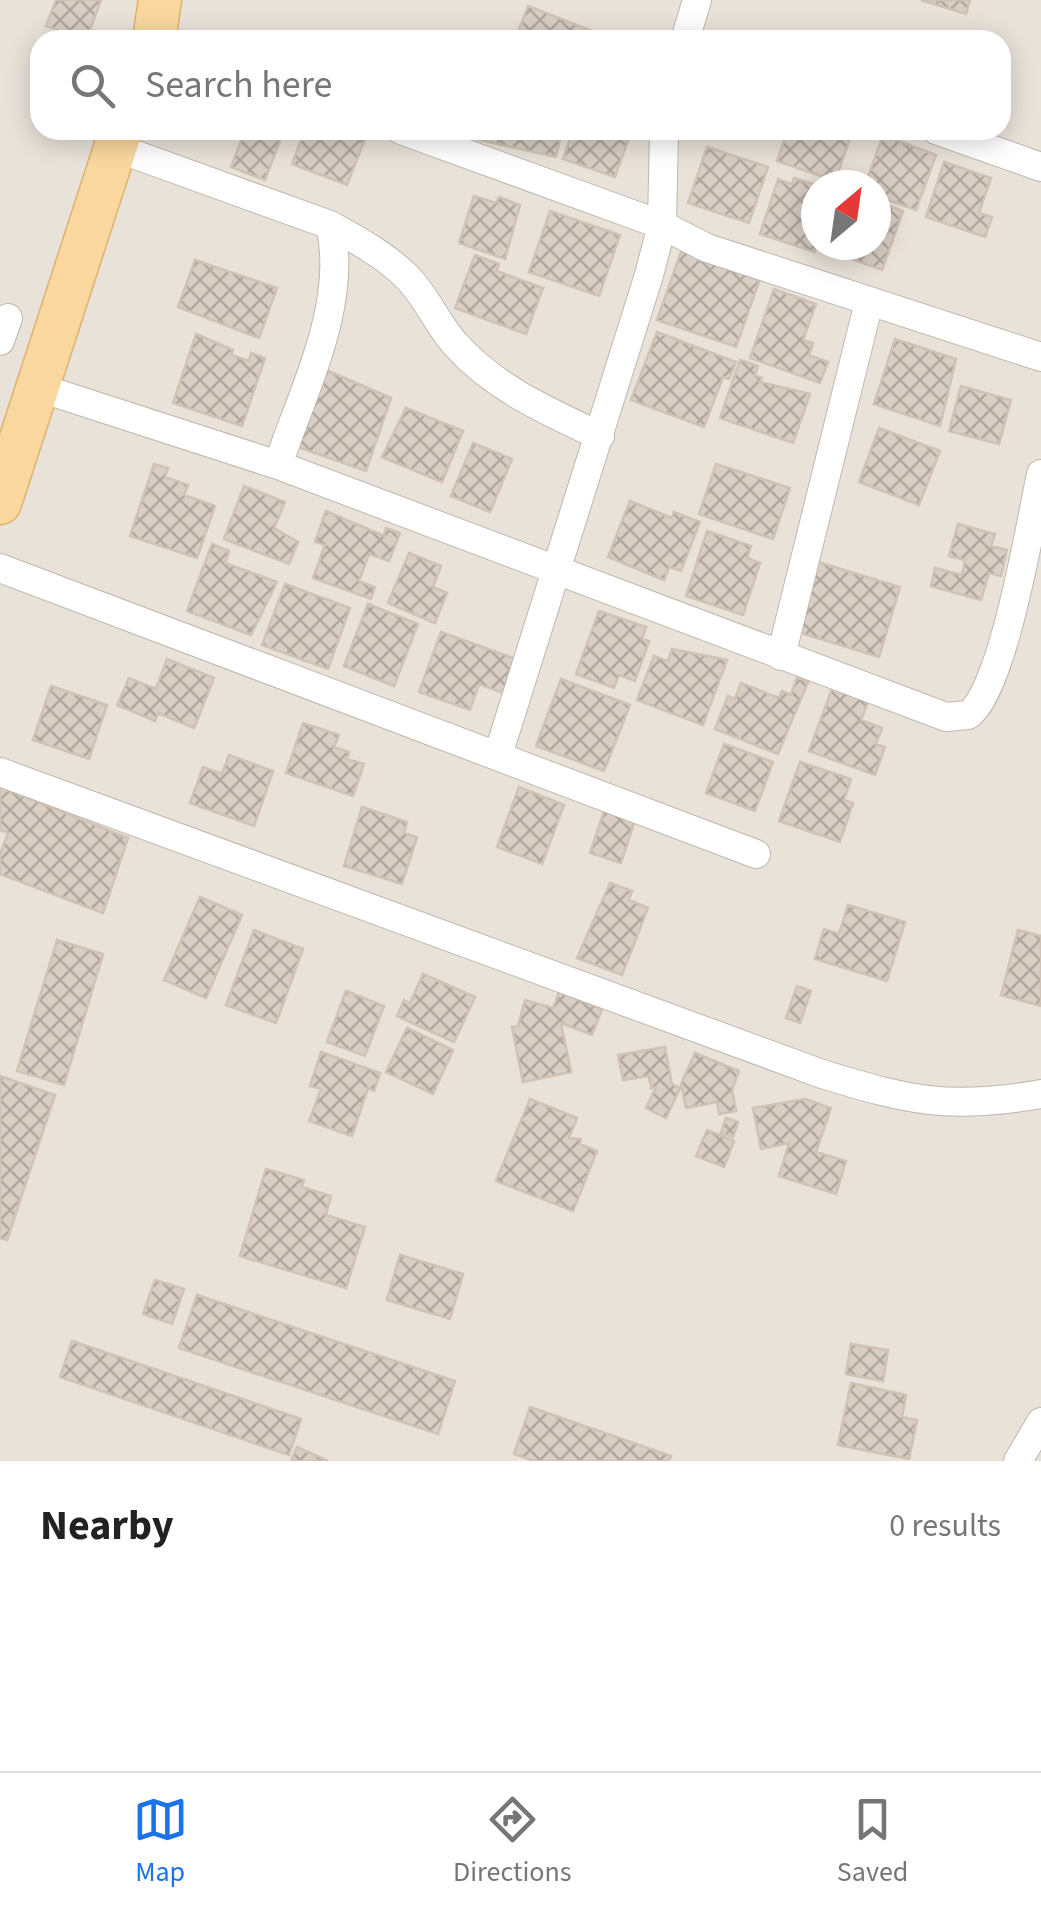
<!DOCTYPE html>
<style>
:root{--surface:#fff;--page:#f2f2f2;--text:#222;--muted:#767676;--line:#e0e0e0;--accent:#1a73e8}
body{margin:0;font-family:"Source Sans 3",sans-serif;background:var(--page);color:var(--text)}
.compass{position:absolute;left:801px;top:170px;width:90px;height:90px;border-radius:50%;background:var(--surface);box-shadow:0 5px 25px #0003;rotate:29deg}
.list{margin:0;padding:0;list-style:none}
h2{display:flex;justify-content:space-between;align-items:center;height:130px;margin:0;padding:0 40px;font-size:42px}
h2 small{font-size:32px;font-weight:400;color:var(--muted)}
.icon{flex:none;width:55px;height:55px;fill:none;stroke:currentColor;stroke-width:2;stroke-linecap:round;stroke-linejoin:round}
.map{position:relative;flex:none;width:1041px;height:1461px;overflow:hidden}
.search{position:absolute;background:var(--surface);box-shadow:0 5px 25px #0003;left:30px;right:30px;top:30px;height:110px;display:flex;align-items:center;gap:25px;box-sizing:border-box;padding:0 35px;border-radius:30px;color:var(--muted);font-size:38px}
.sheet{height:310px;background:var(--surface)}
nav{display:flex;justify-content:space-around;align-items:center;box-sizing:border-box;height:140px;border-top:2px solid var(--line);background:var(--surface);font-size:28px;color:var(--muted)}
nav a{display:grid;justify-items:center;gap:5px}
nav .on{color:var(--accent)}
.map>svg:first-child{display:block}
.residential{fill:#e8e2d9;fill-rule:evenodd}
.building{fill:url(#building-cross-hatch);stroke:#d0c2b4;stroke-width:2.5}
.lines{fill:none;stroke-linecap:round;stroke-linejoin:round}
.minor-casing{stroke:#bfb7ad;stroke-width:30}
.primary-casing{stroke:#deb26f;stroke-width:45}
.minor{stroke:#fff;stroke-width:28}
.primary{stroke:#f9d79f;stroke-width:42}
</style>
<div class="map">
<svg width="1041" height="1461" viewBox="0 0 1041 1461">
<defs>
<pattern id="building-cross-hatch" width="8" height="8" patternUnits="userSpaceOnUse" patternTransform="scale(2.5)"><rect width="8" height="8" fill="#d8cec4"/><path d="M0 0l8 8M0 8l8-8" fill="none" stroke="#b1a9a0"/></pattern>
</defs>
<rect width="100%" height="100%" fill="#f4f0eb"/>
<!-- residential -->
<path class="residential" d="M0 0H1041V1461H0ZM40 40H1001V130H40ZM816 185H876V245H816Z"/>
<!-- building -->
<path class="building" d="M56 0H101L86 40 46 26Z
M921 0H970L966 14Z
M528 6 592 31 589 40H515Z
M245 130H284L265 180 231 167Z
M305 130H341L365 139 347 185 292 164Z
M478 130H562L556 157 476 139Z
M573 130 631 132 615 177 563 159Z
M788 130H853L835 181 777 161Z
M883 135 936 155 916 210 876 196V185H865Z
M707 147 768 167 749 223 688 203Z
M944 162 991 178 979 213 992 217 985 237 926 217Z
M794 178 816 185 815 252 760 234 778 179 792 184Z
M474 196 496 203 499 197 520 205 505 259 459 243Z
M876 201 903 211 882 270 829 251 831 245H876Z
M550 211 620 235 599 296 529 272Z
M682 249 761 276 736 347 657 320Z
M475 255 499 264 497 271 543 288 526 334 455 308Z
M195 260 277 288 259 338 178 307Z
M774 289 816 304 803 340 813 343 809 355 828 362 820 383 750 358Z
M657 332 736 362 729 379 723 377 704 427 631 400Z
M196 334 233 350 231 355 249 361 251 353 265 358 242 426 173 403Z
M895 339 956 359 940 426 874 404Z
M740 360 758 366 755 375 762 378 760 382 810 394 793 443 720 418Z
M319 367 391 398 366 471 292 445Z
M961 386 1011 400 999 444 949 431Z
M406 408 463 431 442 482 382 457Z
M879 428 940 451 919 505 859 482Z
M473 443 512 459 490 512 451 496Z
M154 464 168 468 165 477 188 485 184 495 215 506 197 558 130 536Z
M716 464 790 488 773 539 699 514Z
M244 486 285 502 274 528 298 542 289 564 224 539Z
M630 501 672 518 674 512 700 522 681 571 669 567 664 580 608 557Z
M326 511 384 536 386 528 400 533 389 561 369 554 359 581 375 587 371 599 313 578 325 545 315 542Z
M958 524 995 534 991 546 1007 550 1001 576 989 573 981 600 931 586 935 568 962 575 965 560 949 556Z
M707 531 751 546 747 558 760 563 743 615 686 596Z
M212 544 229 551 225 563 277 582 251 635 187 611Z
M409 553 441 566 433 587 447 593 435 623 388 603Z
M818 562 900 587 879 657 797 632Z
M285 584 350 608 328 669 262 645Z
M368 604 418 624 394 686 344 666Z
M599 611 646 627 642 639 649 641 635 681 619 675 614 688 576 674Z
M441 632 516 659 503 693 479 684 470 710 419 692Z
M672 649 727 660 703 725 637 700 654 656 668 661Z
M167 659 214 678 194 728 158 713 155 721 117 705 129 678 156 689Z
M797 677 808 682 778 754 715 729 728 696 735 699 741 683 779 698 782 691 791 695Z
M561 679 630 705 604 771 536 746Z
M51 686 107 705 89 759 33 740Z
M833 686 869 699 861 720 882 728 876 744 885 747 875 775 809 751Z
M303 723 339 735 334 747 349 752 347 759 364 764 353 796 286 773Z
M724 744 773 762 755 811 706 793Z
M229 755 273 771 254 826 190 803 203 767 222 774Z
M800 762 851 779 844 800 853 803 840 842 779 821Z
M0 787 128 838 103 913 0 874V854L8 833 0 830Z
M519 787 564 805 542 864 497 847Z
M362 807 407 822 404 833 417 837 402 884 344 866Z
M604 811 635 820 621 863 590 853Z
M610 883 632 891 629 900 648 908 622 975 577 958Z
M200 897 242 915 206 998 164 980Z
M848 905 905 922 887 981 815 959 824 929 839 934Z
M254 930 303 949 276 1023 226 1005Z
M1018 930 1041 936V1006L1001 995Z
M57 940 103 954 64 1085 17 1071Z
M423 974 475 997 454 1042 397 1016 404 1000 410 1003Z
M797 986 811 991 800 1023 786 1018Z
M346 991 384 1006 365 1056 327 1042Z
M559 992 602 1009 592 1035 561 1023 571 1072 523 1082 512 1027 518 1026 525 1000 553 1008Z
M407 1028 453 1050 433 1094 386 1072Z
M665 1047 672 1084 680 1088 666 1118 646 1108 656 1087 651 1088 649 1076 623 1080 618 1055Z
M321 1052 380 1073 374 1091 368 1088 352 1136 309 1121 321 1089 310 1086Z
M695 1053 739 1071 732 1090 736 1111 719 1114 717 1102 686 1108 681 1084Z
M0 1076 55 1095 7 1240 0 1238Z
M530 1099 577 1118 569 1138 581 1139 580 1144 597 1151 573 1211 496 1181Z
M805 1099 831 1108 816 1152 846 1161 836 1194 779 1176 789 1143 761 1149 753 1108Z
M726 1118 738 1122 733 1137 721 1133Z
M707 1130 734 1141 724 1167 696 1156Z
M266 1169 304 1180 302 1187 331 1196 326 1215 365 1227 346 1288 240 1256Z
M400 1255 463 1274 450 1319 387 1300Z
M155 1280 184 1289 172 1324 143 1314Z
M197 1295 455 1381 438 1434 179 1348Z
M72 1341 301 1419 289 1455 60 1377Z
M851 1344 888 1350 883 1381 846 1374Z
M851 1383 906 1395 902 1417 917 1420 909 1459 838 1445Z
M530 1407 671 1456 669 1461H534L514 1454Z
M297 1447 328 1461H291Z"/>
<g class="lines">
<!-- minor casing -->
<g class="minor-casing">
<path id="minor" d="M685 40 697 0
M401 130 662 225 707 248 1041 357
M936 130 1041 167
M114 147 330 225C349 304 302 392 278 465
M330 225C357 240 385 255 407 277 427 297 438 326 457 346 496 389 549 412 600 436
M0 341 8 318
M37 387 278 465 946 717 968 715C1003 692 1031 521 1041 474
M0 568 756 854
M781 656 869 302
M498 755 649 275 662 225 664 130
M0 772 822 1074C910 1101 949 1110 1041 1094
M1018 1461 1041 1422"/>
</g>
<!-- primary casing -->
<g class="primary-casing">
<path id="primary" d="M154 40 160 0
M0 503 121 130"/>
</g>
<!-- minor -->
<use href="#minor" class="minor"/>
<!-- primary -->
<use href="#primary" class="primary"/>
</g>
</svg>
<svg class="compass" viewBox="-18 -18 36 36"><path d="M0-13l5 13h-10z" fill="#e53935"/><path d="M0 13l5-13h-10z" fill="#767676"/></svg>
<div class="search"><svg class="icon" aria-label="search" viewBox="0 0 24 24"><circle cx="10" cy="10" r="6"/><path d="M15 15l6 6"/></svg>Search here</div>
</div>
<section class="sheet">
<h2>Nearby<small>0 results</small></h2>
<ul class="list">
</ul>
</section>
<nav>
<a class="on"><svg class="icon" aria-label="map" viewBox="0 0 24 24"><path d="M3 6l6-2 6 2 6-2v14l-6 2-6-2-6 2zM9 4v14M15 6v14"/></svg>Map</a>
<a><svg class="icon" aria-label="directions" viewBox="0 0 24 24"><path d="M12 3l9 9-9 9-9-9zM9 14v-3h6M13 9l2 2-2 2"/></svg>Directions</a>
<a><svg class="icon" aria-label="saved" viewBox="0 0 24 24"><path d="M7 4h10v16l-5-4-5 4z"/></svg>Saved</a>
</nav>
